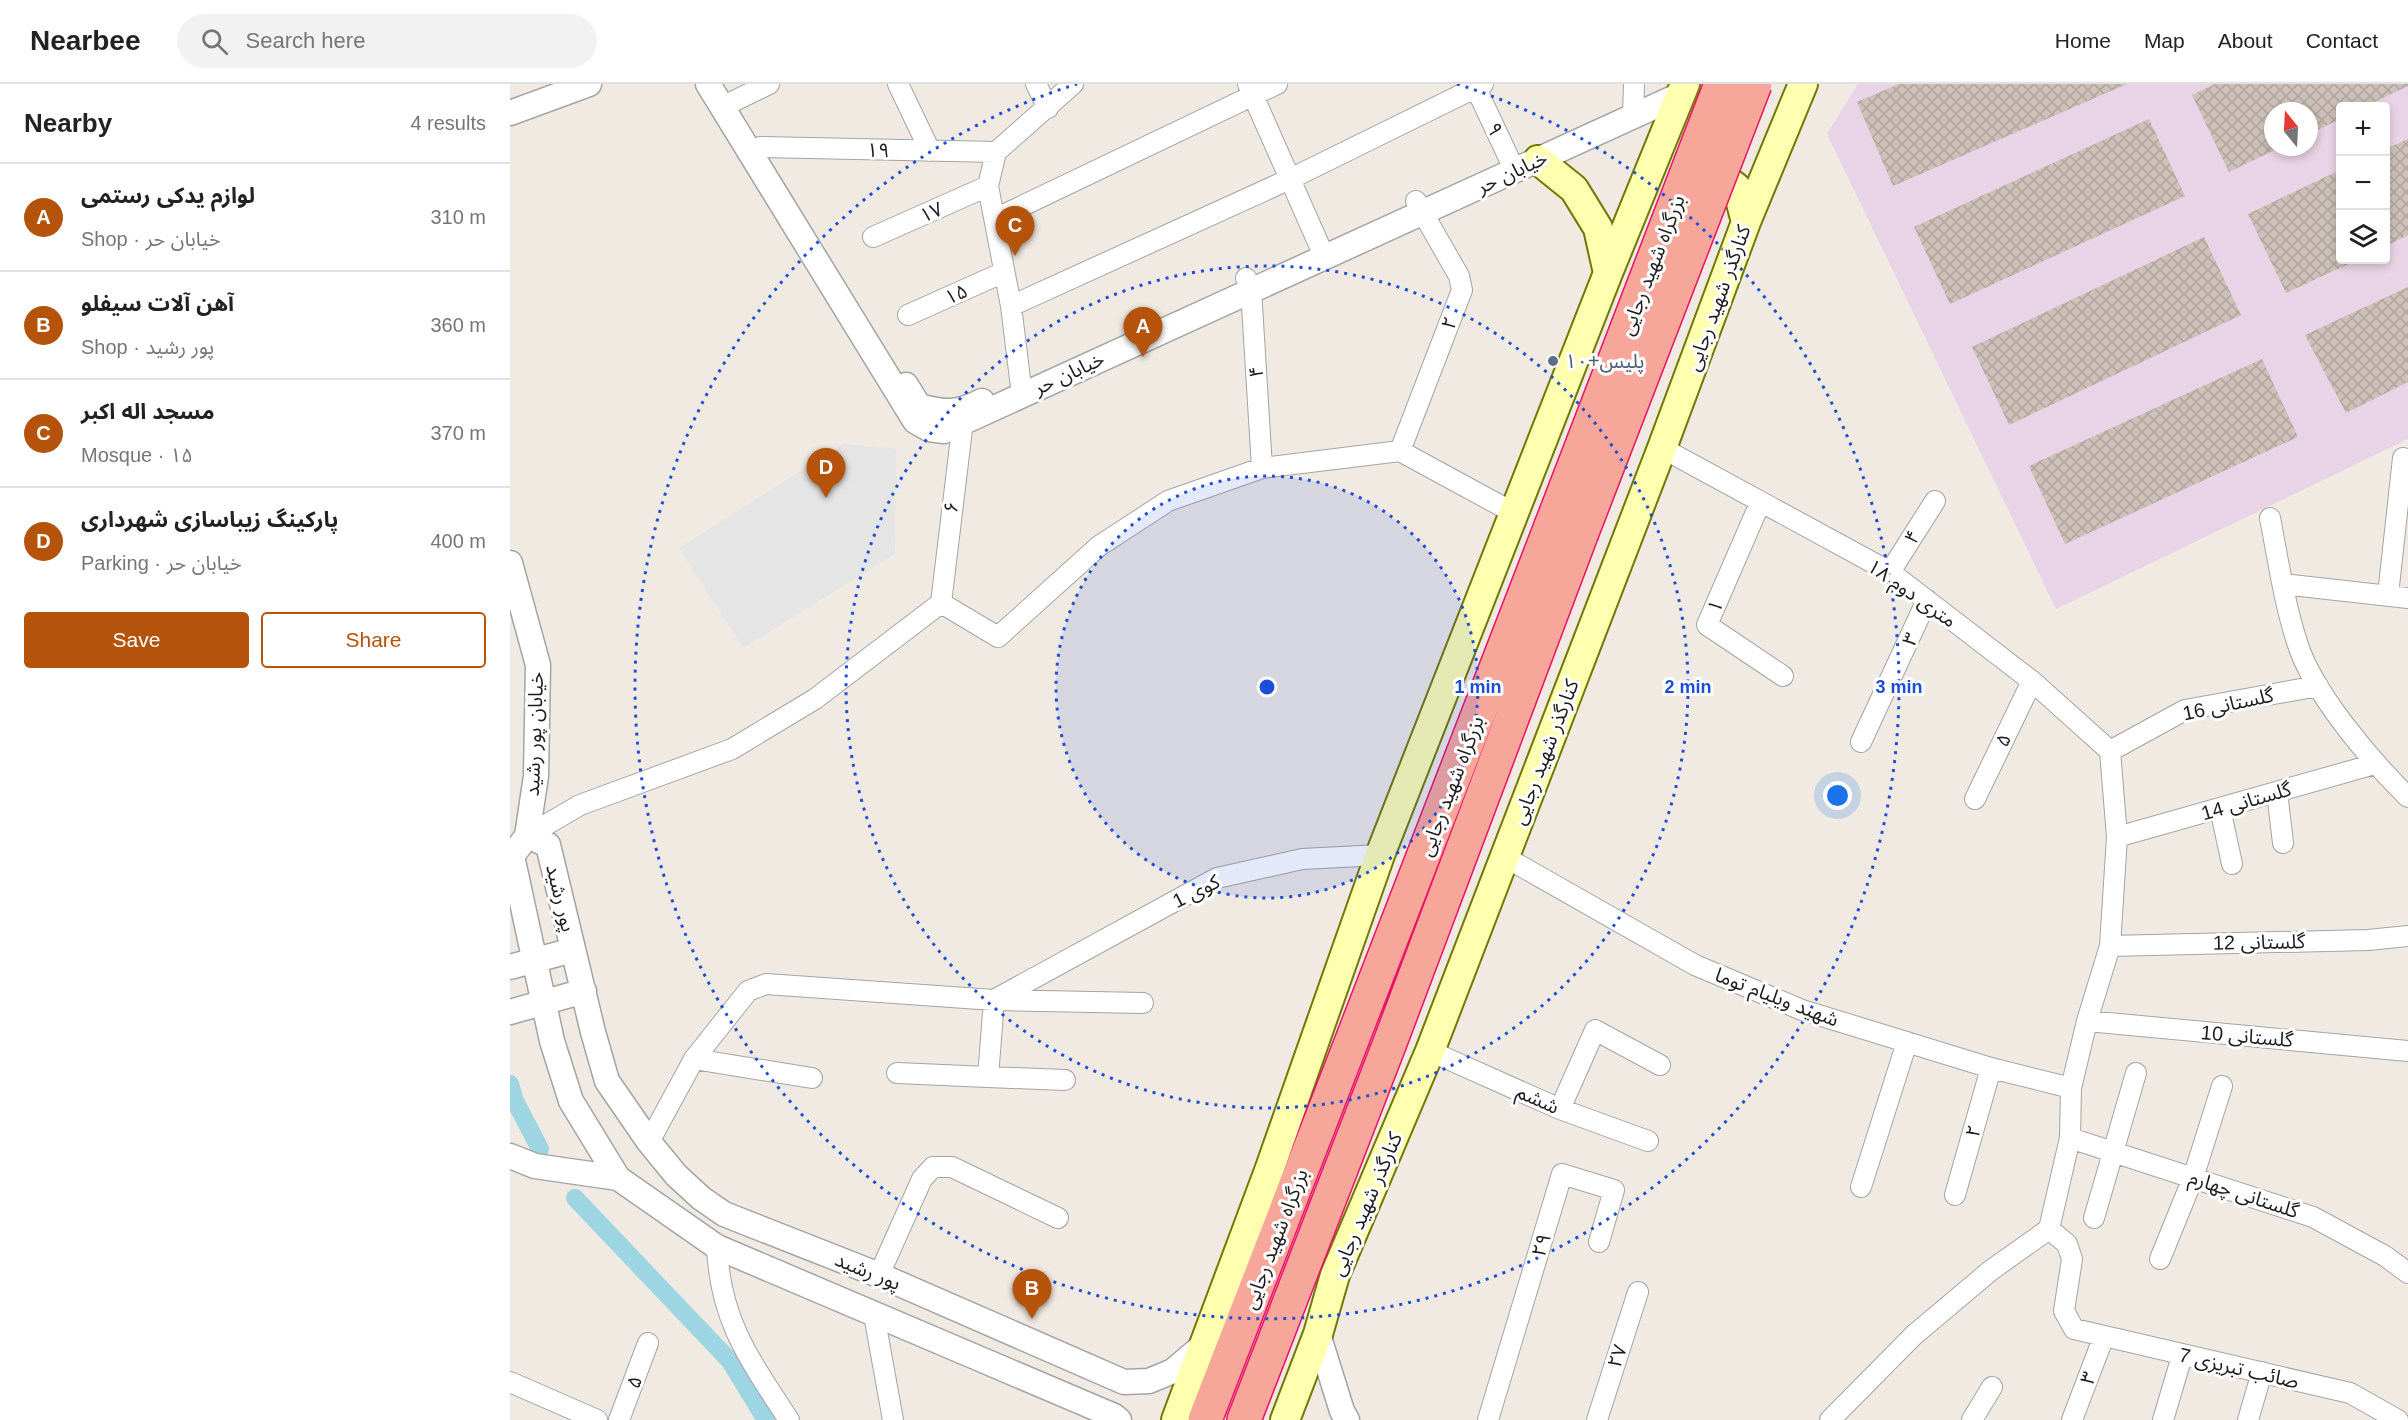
<!DOCTYPE html>
<meta charset="utf-8">
<style>
:root{--surface:#fff;--page:#f2f2f2;--text:#222;--muted:#767676;--line:#e0e0e0;--accent:#b45309}
body{margin:0;font-family:Helvetica,"Noto Sans Arabic",sans-serif;background:var(--page);color:var(--text)}
.controls{position:absolute;right:18px;top:18px;display:grid;overflow:hidden;border-radius:6px;box-shadow:0 3px 9px #0003}
.controls button{width:54px;height:54px;display:grid;place-items:center;padding:0;border:0;border-bottom:2px solid var(--line);background:var(--surface);color:var(--text);font:30px sans-serif}
.compass{position:absolute;left:1754px;top:18px;width:54px;height:54px;border-radius:50%;background:var(--surface);box-shadow:0 3px 9px #0003;rotate:342deg}
.you{position:absolute;left:1328px;top:712px;width:21px;height:21px;margin:-15px;border:4px solid #fff;border-radius:50%;background:#1a73e8;box-shadow:0 0 0 9px #1a73e833}
.badge{display:grid;place-items:center;width:39px;height:39px;border-radius:50%;background:var(--accent);color:#fff;font-size:20px;font-weight:700}
.pin{position:absolute;translate:-50% -50px;filter:drop-shadow(0 2px 3px #0008)}
.pin::after{content:'';position:absolute;top:32px;width:21px;height:18px;background:inherit;clip-path:polygon(0 0,100% 0,50% 100%)}
.list{margin:0;padding:0;list-style:none}
h2{display:flex;justify-content:space-between;align-items:center;height:78px;margin:0;padding:0 24px;font-size:26px}
h2 small{font-size:20px;font-weight:400;color:var(--muted)}
.list li{display:grid;grid-template-columns:39px 1fr auto;gap:18px;align-items:center;box-sizing:border-box;height:108px;padding:0 24px;border-top:2px solid var(--line)}
.list b{display:block;font-size:22px;white-space:nowrap}
.list p{margin:0;font-size:20px;white-space:nowrap;color:var(--muted)}
.list em{font-size:20px;font-style:normal;color:var(--muted)}
.actions{display:flex;gap:12px;padding:18px 24px}
.actions a{flex:1;padding:14px 0;border:2px solid var(--accent);border-radius:6px;text-align:center;font-size:21px;color:var(--accent)}
.actions .main{background:var(--accent);color:#fff}
.icon{flex:none;width:33px;height:33px;fill:none;stroke:currentColor;stroke-width:2;stroke-linecap:round;stroke-linejoin:round}
.map{position:relative;flex:none;width:1898px;height:1336px;overflow:hidden}
header{display:flex;align-items:center;gap:36px;box-sizing:border-box;height:84px;padding:0 30px;background:var(--surface);border-bottom:2px solid var(--line)}
header strong{font-size:28px}
nav{display:flex;gap:33px;margin-inline-start:auto;font-size:21px}
.search{width:420px;height:54px;background:var(--page);display:flex;align-items:center;gap:15px;box-sizing:border-box;padding:0 21px;border-radius:33px;color:var(--muted);font-size:22px}
main{display:flex}
aside{flex:1;background:var(--surface)}
.map>svg:first-child{display:block}
.industrial{fill:#e9d3e6;fill-rule:evenodd}
.parking{fill:#e5e5e5}
.lines{fill:none;stroke-linecap:round;stroke-linejoin:round}
.canal{stroke:#9dd6e2;stroke-width:18}
.building{fill:url(#building-cross-hatch)}
.minor-casing{stroke:#a4a4a4;stroke-width:22}
.tertiary-casing{stroke:#a4a4a4;stroke-width:27}
.secondary-casing{stroke:#727800;stroke-width:32}
.trunk-casing{stroke:#ea1268;stroke-width:36}
.minor{stroke:#fff;stroke-width:20}
.tertiary{stroke:#fff;stroke-width:24}
.secondary{stroke:#ffffb0;stroke-width:28}
.trunk{stroke:#f7a69a;stroke-width:33}
.trunk-bridge-casing{stroke:#ea1268;stroke-width:36;stroke-linecap:butt}
.trunk-bridge{stroke:#f7a69a;stroke-width:33}
.ring{fill:none;stroke:#1d4ed8;stroke-width:3;stroke-dasharray:3 6}
.service-dot{fill:#5c6f8a;stroke:#fff;stroke-width:2}
.labels{text-anchor:middle;dominant-baseline:central;stroke-width:6;stroke-linejoin:round;paint-order:stroke}
.street-label{font-size:20px;fill:#1d1d1d;stroke:#fff}
.service-label{font-size:20px;fill:#4e5e75;stroke:#fff;text-anchor:start}
.centre{fill:#1d4ed8;stroke:#fff;stroke-width:3}
.ring-label{font-size:18px;text-anchor:middle;font-weight:bold;fill:#1d4ed8;stroke:#fff;stroke-width:6;stroke-linejoin:round;paint-order:stroke}
</style>
<header>
<strong>Nearbee</strong>
<div class="search"><svg class="icon" aria-label="search" viewBox="0 0 24 24"><circle cx="10" cy="10" r="6"/><path d="M15 15l6 6"/></svg>Search here</div>
<nav><a>Home</a><a>Map</a><a>About</a><a>Contact</a></nav>
</header>
<main>
<aside>
<h2>Nearby<small>4 results</small></h2>
<ul class="list">
<li><span class="badge">A</span><div><b>لوازم یدکی رستمی</b><p>Shop · خیابان حر</p></div><em>310 m</em></li>
<li><span class="badge">B</span><div><b>آهن آلات سیفلو</b><p>Shop · پور رشید</p></div><em>360 m</em></li>
<li><span class="badge">C</span><div><b>مسجد اله اکبر</b><p>Mosque · ۱۵</p></div><em>370 m</em></li>
<li><span class="badge">D</span><div><b>پارکینگ زیباسازی شهرداری</b><p>Parking · خیابان حر</p></div><em>400 m</em></li>
</ul>
<div class="actions"><a class="main">Save</a><a>Share</a></div>
</aside>
<div class="map">
<svg width="1898" height="1336" viewBox="0 0 1898 1336">
<defs>
<pattern id="building-cross-hatch" width="8" height="8" patternUnits="userSpaceOnUse" patternTransform="scale(1.5)"><rect width="8" height="8" fill="#ccc0b8"/><path d="M0 0l8 8M0 8l8-8" fill="none" stroke="#afa59e"/></pattern>
</defs>
<rect width="100%" height="100%" fill="#f0eae2"/>
<!-- industrial -->
<path class="industrial" d="M1348 0H1898V355L1546 525 1317 50ZM1830 22H1876V176H1830ZM1763 27H1799V63H1763Z"/>
<!-- parking -->
<path class="parking" d="M333 360 386 365 385 470 233 564 169 464Z"/>
<g class="lines">
<!-- canal -->
<path class="canal" d="M0 1000 5 1017 30 1065
M65 1114 220 1277 256 1336"/>
</g>
<!-- building -->
<path class="building" d="M1389 0H1617L1383 102 1347 18Z
M1705 0H1898V2L1856 22H1830V35L1799 50V27H1763V63H1771L1719 88 1682 11Z
M1639 35 1675 112 1440 220 1404 143Z
M1898 55V151L1876 162V65Z
M1830 86V176H1847L1776 209 1738 130Z
M1694 153 1731 231 1499 341 1462 263Z
M1898 203V298L1836 329 1795 251Z
M1752 275 1788 353 1555 460 1519 382Z"/>
<g class="lines">
<!-- minor casing -->
<g class="minor-casing">
<path id="minor" d="M388 0 420 67
M526 0 538 24
M738 0 814 172
M966 4 1005 87
M222 18 259 0
M1123 32 1124 0
M250 63 486 68
M485 135 767 0
M363 153 478 102
M736 194 741 205 752 384
M501 222 780 95 973 0
M398 231 494 188
M512 311 501 222 478 102 486 68 563 0
M1152 364 1380 488 1522 597 1600 667
M890 367 952 206 949 192 906 117
M1250 419 1197 541 1273 592
M1760 434C1768 475 1774 518 1787 558 1802 608 1861 677 1898 713
M1380 488 1425 417
M1773 500 1898 514
M1878 511 1893 374
M431 519 488 553 589 462 658 417 752 384 890 367 1004 429
M431 519 454 329
M1351 658 1417 516
M1600 667 1675 626 1808 602
M1767 708 1773 759
M1465 715 1522 597
M1710 724 1722 780
M17 752 70 721 222 665 305 615 431 519
M1607 753 1865 680
M995 773 1185 881 1292 926 1481 984 1561 1004
M1600 862 1858 856 1898 852
M633 919 484 916 707 794 792 775 870 771
M1577 937 1898 967
M920 967 1050 1025 1138 1057
M184 975 302 994
M478 993 555 996
M1050 1025 1085 946 1150 981
M1560 1054 1803 1133 1875 1172 1898 1189
M139 1058 184 975 238 907 256 900 484 916 478 993 387 989
M1351 1103 1397 958
M1445 1111 1481 984
M1584 1134 1626 989
M1539 1145 1560 1054 1561 1004 1577 937 1600 862 1607 753 1600 667
M1539 1145 1557 1160 1562 1175 1554 1227 1564 1245 1840 1309 1888 1336
M207 1163C210 1237 240 1276 279 1336
M1650 1175 1683 1094 1712 1002
M369 1191 412 1095 423 1083H442L548 1134
M364 1231 383 1336
M0 1298 87 1336
M109 1336 138 1259
M978 1336 1052 1090 1104 1106 1089 1158
M1087 1336 1128 1208
M1320 1336 1404 1251 1480 1187 1539 1145
M1462 1336 1482 1303
M1562 1336 1594 1252
M1653 1336 1672 1272
M1738 1336 1752 1288"/>
</g>
<!-- tertiary casing -->
<g class="tertiary-casing">
<path id="tertiary" d="M198 0 405 337 419 345 434 347 1172 10
M0 29 79 0
M396 301 409 322C436 329 447 330 472 317
M0 479 28 581 26 692 17 752
M17 752 38 761 83 948 97 997 139 1058 166 1091 191 1114 214 1130 369 1191 614 1298 639 1297 663 1287 696 1259
M17 752 2 772 42 957 61 1017 108 1094 207 1163 604 1332 609 1336
M0 883 63 866
M0 928 74 907
M0 1072 25 1082 108 1094
M808 1250 832 1327 837 1336"/>
</g>
<!-- secondary casing -->
<g class="secondary-casing">
<path id="secondary" d="M1028 76 1064 105 1088 144 1098 189
M1190 82H1200L1227 104 1236 138
M666 1336 760 1084 870 771 1098 189 1175 0
M775 1336 808 1250 825 1191 920 967 1152 364 1236 138 1293 0"/>
</g>
<!-- trunk casing -->
<g class="trunk-casing">
<path id="trunk" d="M695 1336 1041 442
M734 1336 881 956 1071 451"/>
</g>
<!-- minor -->
<use href="#minor" class="minor"/>
<!-- tertiary -->
<use href="#tertiary" class="tertiary"/>
<!-- secondary -->
<use href="#secondary" class="secondary"/>
<!-- trunk -->
<use href="#trunk" class="trunk"/>
<!-- trunk-bridge casing -->
<g class="trunk-bridge-casing">
<path id="trunk-bridge" d="M1041 442 1211 0
M1071 451 1245 0"/>
</g>
<!-- trunk-bridge -->
<use href="#trunk-bridge" class="trunk-bridge"/>
</g>
<!-- distance rings -->
<circle cx="757" cy="603" r="211" fill="#1d4ed8" fill-opacity=".12"/>
<g class="ring">
<circle cx="757" cy="603" r="211"/>
<circle cx="757" cy="603" r="421"/>
<path d="M947 0A632 632 0 1 1 567 0"/>
</g>
<!-- markers -->
<circle class="service-dot" cx="1043" cy="277" r="6"/>
<g class="labels">
<!-- street labels -->
<g class="street-label">
<text transform="translate(985 45) rotate(65)">۹</text>
<text transform="translate(368 66) rotate(1)">۱۹</text>
<text transform="translate(1002 88) rotate(-25)">خیابان حر</text>
<text transform="translate(421 128) rotate(-24)">۱۷</text>
<text transform="translate(1142 181) rotate(-69)">بزرگراه شهید رجایی</text>
<text transform="translate(446 210) rotate(-24)">۱۵</text>
<text transform="translate(1208 214) rotate(-70)">کنارگذر شهید رجایی</text>
<text transform="translate(939 239) rotate(-69)">۲</text>
<text transform="translate(746 288) rotate(-93)">۴</text>
<text transform="translate(559 289) rotate(-25)">خیابان حر</text>
<text transform="translate(441 423) rotate(-84)">۶</text>
<text transform="translate(1402 453) rotate(-57)">۴</text>
<text transform="translate(1402 509) rotate(35)">۱۸ متری دوم</text>
<text transform="translate(1205 522) rotate(-66)">۱</text>
<text transform="translate(1400 555) rotate(-65)">۳</text>
<text transform="translate(1718 620) rotate(-12)">گلستانی 16</text>
<text transform="translate(24 650) rotate(-88)">خیابان پور رشید</text>
<text transform="translate(1493 656) rotate(-64)">۵</text>
<text transform="translate(1035 668) rotate(-69)">کنارگذر شهید رجایی</text>
<text transform="translate(941 702) rotate(-69)">بزرگراه شهید رجایی</text>
<text transform="translate(1736 717) rotate(-16)">گلستانی 14</text>
<text transform="translate(686 807) rotate(-27)">کوی 1</text>
<text transform="translate(51 814) rotate(76)">پور رشید</text>
<text transform="translate(1749 858) rotate(-1)">گلستانی 12</text>
<text transform="translate(1267 913) rotate(21)">شهید ویلیام توما</text>
<text transform="translate(1737 952) rotate(5)">گلستانی 10</text>
<text transform="translate(1028 1015) rotate(24)">ششم</text>
<text transform="translate(1463 1047) rotate(-74)">۲</text>
<text transform="translate(1734 1110) rotate(18)">گلستانی چهارم</text>
<text transform="translate(856 1120) rotate(-67)">کنارگذر شهید رجایی</text>
<text transform="translate(765 1155) rotate(-69)">بزرگراه شهید رجایی</text>
<text transform="translate(1031 1161) rotate(-73)">۲۹</text>
<text transform="translate(358 1187) rotate(22)">پور رشید</text>
<text transform="translate(1107 1272) rotate(-72)">۲۷</text>
<text transform="translate(1729 1284) rotate(13)">صائب تبریزی 7</text>
<text transform="translate(1578 1294) rotate(-69)">۳</text>
<text transform="translate(124 1298) rotate(-69)">۵</text>
</g>
<!-- service labels -->
<g class="service-label">
<text x="1055" y="277">پلیس+١٠</text>
</g>
</g>
<circle cx="757" cy="603" r="9" class="centre"/>
<g class="ring-label">
<text x="968" y="609">1 min</text>
<text x="1178" y="609">2 min</text>
<text x="1389" y="609">3 min</text>
</g>
</svg>
<div class="controls">
<button>+</button>
<button>−</button>
<button><svg class="icon" aria-label="layers" viewBox="0 0 24 24"><path d="M12 4l9 5-9 5-9-5zM3 14l9 5 9-5"/></svg></button>
</div>
<svg class="compass" viewBox="-18 -18 36 36"><path d="M0-13l5 13h-10z" fill="#e53935"/><path d="M0 13l5-13h-10z" fill="#767676"/></svg>
<div class="you"></div>
<div class="pin badge" style="left:633px;top:273px">A</div>
<div class="pin badge" style="left:522px;top:1235px">B</div>
<div class="pin badge" style="left:505px;top:172px">C</div>
<div class="pin badge" style="left:316px;top:414px">D</div>
</div>
</main>
